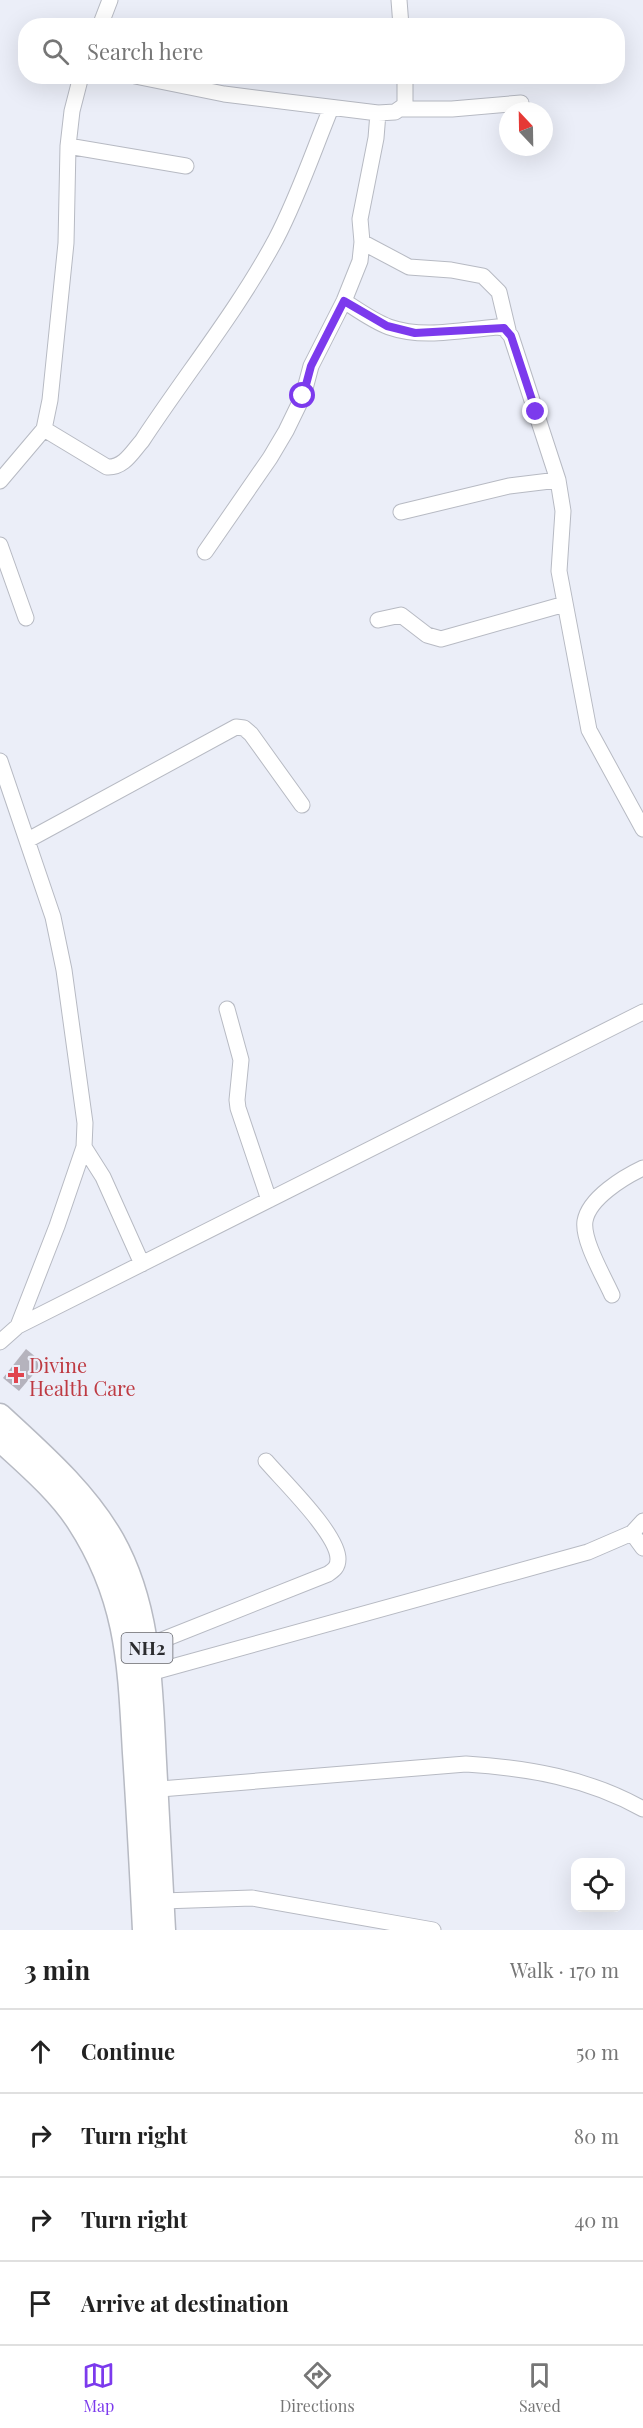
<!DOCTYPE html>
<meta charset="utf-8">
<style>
:root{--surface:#fff;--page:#f2f2f2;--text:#222;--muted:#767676;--line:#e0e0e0;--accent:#7c3aed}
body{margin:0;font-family:"Playfair Display",serif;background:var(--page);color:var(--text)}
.controls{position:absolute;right:18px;bottom:18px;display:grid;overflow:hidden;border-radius:12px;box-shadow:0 6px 24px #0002}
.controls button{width:54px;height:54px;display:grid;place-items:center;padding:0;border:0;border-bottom:2px solid var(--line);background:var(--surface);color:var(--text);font:30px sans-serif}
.compass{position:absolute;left:499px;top:102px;width:54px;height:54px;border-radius:50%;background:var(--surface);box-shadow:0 6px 24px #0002;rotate:338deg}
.stop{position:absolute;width:18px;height:18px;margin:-14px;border:4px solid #7c3aed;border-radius:50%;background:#fff}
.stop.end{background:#7c3aed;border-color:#fff;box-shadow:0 2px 6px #0008}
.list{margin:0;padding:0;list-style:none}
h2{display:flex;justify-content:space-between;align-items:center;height:78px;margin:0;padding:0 24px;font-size:26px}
h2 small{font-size:20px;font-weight:400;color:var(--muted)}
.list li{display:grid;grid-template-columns:39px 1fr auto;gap:18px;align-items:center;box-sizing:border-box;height:84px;padding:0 24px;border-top:2px solid var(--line)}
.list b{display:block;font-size:22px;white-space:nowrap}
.list em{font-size:20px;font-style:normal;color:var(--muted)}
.icon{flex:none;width:33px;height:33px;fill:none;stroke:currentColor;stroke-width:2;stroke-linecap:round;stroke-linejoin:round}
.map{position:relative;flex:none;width:643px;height:1930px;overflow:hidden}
.search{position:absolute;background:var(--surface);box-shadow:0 6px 24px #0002;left:18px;right:18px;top:18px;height:66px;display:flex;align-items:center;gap:15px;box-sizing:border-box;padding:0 21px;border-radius:24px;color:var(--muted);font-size:22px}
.sheet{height:414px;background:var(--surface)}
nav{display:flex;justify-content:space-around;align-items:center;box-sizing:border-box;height:84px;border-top:2px solid var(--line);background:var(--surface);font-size:16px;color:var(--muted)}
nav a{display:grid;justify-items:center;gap:3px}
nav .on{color:var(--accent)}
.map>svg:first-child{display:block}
.building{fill:#b5b3bd}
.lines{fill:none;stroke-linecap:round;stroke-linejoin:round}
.minor-casing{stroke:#b7bac3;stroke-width:17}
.highway-casing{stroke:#b7bac3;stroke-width:25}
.minor{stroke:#fff;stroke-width:15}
.highway{stroke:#fff;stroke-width:22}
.route{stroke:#7c3aed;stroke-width:8}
.health-dot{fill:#e0444e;stroke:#ebeef8;stroke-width:2}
.labels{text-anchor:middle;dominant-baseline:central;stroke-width:4.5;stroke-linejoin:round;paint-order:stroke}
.shield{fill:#ebeef8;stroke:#65666b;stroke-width:1.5}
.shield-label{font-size:18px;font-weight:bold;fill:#2b2c2f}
.health-label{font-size:20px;fill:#be3a42;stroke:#ebeef8;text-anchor:start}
</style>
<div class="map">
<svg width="643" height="1930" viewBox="0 0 643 1930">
<rect width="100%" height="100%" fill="#ebeef8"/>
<!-- building -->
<path class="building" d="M26 1349 43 1363 19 1391 3 1378Z"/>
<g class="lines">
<!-- minor casing -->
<g class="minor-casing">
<path id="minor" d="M399 0 401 26
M100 26 110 0
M135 76 224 94 378 113 395 112 405 105V76
M402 109H452L521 103
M68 146 186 166
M362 242 409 267 451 270 483 276 499 292 508 330
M344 301C358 310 373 321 389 327 423 339 461 330 497 327L504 328 511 336 558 480 563 511 559 571 589 730 643 829
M44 429 107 467C124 468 132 452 142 441 186 374 238 310 276 239 298 197 313 152 331 108
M0 481 44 429 50 400 66 243 68 146 72 111 81 76
M401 512 509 486 558 480
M0 545 26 618
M205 552 270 458 286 431 303 396 311 366 344 301 360 261 362 242 360 219 376 138 378 113
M378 620 401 615 427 635 441 639 565 604
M0 761 53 917 64 970 85 1123 84 1147 57 1226 18 1326
M28 840 236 727 244 728 251 734 302 805
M227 1009 241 1060 237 1100 238 1108 269 1200
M84 1147 103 1177 142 1264
M612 1295C604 1277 582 1240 585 1221 589 1198 624 1177 643 1168
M0 1342 18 1326 643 1012
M632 1533 643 1521
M147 1646 328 1574C334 1570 338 1567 338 1559 338 1534 283 1481 266 1461
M150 1673 588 1552 632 1533 643 1548
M148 1790 466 1764C528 1768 588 1778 643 1809
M162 1901 252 1898 433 1930"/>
</g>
<!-- highway casing -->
<g class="highway-casing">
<path id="highway" d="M0 1415C41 1453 85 1491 113 1540 151 1608 151 1686 155 1762 158 1818 161 1874 164 1930
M0 1440C27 1465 58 1491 78 1522 128 1599 129 1665 134 1753 138 1812 141 1871 144 1930"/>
</g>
<!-- minor -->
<use href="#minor" class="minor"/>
<!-- highway -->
<use href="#highway" class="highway"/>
</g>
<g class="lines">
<!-- route -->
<path class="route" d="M303 396 311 366 344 301 387 326 415 333 504 328 511 336 536 412"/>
</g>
<!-- markers -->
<path class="health-dot" d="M13 1366h6v6h6v6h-6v6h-6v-6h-6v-6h6z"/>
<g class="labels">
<!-- shield labels -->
<rect class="shield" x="121.5" y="1633" width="51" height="30" rx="4.5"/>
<g class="shield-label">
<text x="147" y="1648">NH2</text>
</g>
<!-- health labels -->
<g class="health-label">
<text x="29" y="1364">Divine<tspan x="29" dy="23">Health Care</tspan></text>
</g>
</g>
</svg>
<div class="controls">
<button><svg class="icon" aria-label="locate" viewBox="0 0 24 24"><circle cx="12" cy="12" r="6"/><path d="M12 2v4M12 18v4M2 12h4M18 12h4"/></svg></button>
</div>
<svg class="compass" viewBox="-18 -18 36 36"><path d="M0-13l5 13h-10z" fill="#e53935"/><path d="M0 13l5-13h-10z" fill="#767676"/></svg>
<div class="stop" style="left:303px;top:396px"></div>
<div class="stop end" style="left:536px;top:412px"></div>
<div class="search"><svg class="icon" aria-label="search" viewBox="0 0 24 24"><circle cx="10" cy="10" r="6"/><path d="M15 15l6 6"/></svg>Search here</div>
</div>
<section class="sheet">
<h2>3 min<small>Walk · 170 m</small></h2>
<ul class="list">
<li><svg class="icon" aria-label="ahead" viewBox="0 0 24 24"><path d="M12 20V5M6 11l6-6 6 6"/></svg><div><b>Continue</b></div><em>50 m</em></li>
<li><svg class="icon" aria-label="right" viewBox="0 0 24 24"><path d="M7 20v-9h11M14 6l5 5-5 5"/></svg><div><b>Turn right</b></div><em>80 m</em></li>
<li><svg class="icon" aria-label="right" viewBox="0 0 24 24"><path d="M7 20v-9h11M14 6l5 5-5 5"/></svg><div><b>Turn right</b></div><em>40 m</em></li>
<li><svg class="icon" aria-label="arrive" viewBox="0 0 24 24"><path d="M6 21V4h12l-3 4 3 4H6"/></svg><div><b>Arrive at destination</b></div></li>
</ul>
</section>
<nav>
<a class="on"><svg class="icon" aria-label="map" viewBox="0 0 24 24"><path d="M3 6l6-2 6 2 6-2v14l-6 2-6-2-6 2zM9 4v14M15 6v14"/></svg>Map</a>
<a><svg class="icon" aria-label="directions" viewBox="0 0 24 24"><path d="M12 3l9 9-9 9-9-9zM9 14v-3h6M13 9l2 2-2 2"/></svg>Directions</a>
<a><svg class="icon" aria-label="saved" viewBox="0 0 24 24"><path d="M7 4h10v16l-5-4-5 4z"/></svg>Saved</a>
</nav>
